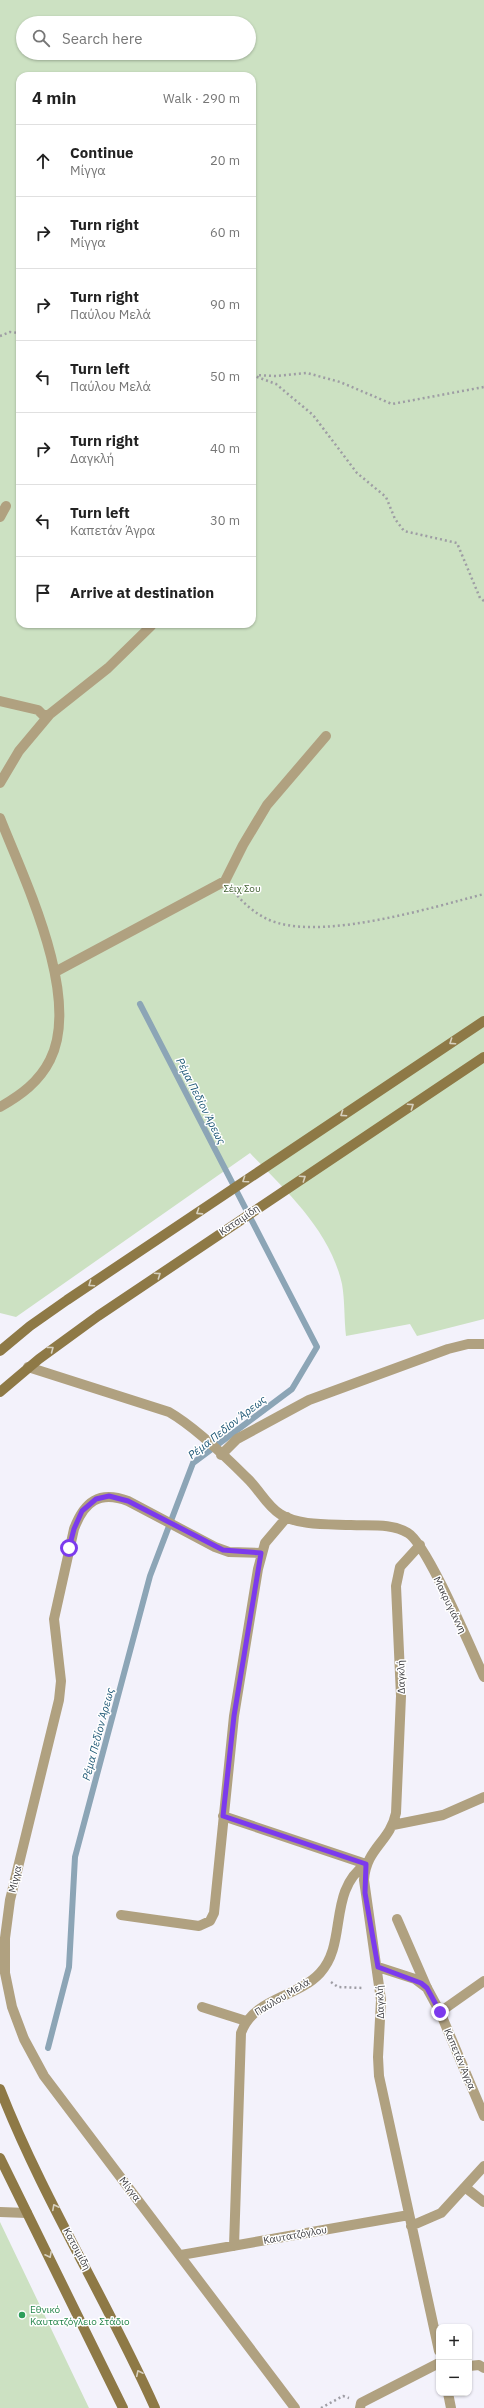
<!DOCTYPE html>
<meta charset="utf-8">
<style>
:root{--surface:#fff;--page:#f6f6f6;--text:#222;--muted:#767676;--line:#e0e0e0}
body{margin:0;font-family:"IBM Plex Sans",sans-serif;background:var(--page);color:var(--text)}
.controls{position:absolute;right:12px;bottom:12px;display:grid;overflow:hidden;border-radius:8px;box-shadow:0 1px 3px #0004}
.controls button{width:36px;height:36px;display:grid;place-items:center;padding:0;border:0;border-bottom:1px solid var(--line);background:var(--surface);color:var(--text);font:20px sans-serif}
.stop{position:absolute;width:12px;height:12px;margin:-9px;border:3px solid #7c3aed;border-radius:50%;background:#fff}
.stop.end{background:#7c3aed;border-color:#fff;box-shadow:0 1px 4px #0008}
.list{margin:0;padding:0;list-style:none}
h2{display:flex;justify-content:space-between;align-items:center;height:52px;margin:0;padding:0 16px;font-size:17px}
h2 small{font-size:13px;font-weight:400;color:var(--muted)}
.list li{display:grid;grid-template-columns:26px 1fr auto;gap:12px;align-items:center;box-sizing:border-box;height:72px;padding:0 16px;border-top:1px solid var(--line)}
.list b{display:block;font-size:15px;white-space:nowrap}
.list p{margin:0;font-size:13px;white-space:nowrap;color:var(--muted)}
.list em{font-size:13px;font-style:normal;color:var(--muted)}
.icon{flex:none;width:22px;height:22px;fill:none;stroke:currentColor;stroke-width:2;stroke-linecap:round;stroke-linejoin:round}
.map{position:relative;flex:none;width:484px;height:2408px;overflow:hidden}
.search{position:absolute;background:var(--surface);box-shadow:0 1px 3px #0004;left:16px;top:16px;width:240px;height:44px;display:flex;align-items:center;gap:10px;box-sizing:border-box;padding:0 14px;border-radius:22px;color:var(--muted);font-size:15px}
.panel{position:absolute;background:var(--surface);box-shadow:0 1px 3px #0004;left:16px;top:72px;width:240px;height:556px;border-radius:12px}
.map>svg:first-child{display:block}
.green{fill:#cce1c2;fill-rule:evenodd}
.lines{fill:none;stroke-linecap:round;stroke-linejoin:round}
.stream{stroke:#8ca5b6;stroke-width:6}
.path{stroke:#9e9da4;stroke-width:2.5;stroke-dasharray:2 3;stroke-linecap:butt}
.lane{stroke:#b0a180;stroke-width:10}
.street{stroke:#b0a180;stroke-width:10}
.secondary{stroke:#8e7946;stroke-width:10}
.oneway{stroke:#d7d0be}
.route{stroke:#7c3aed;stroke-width:5}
.leisure-dot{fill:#2e9e5b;stroke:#fff;stroke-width:1.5}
.labels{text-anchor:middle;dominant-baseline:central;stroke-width:3;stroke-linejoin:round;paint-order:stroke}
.park-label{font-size:10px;fill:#416032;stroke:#fff}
.street-label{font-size:10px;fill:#3c3c40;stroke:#fff}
.leisure-label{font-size:10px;fill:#27864d;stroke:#fff;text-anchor:start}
.water-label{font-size:11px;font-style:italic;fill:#185372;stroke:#fff}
</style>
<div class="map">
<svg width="484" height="2408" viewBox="0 0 484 2408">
<rect width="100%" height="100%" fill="#f3f2fb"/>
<!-- green -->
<path class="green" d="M0 0H484V1319L417 1336 410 1324 346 1336C344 1319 345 1301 342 1284 330 1230 286 1191 250 1153L16 1317 0 1313ZM23 23H249V53H23ZM20 76H252V624H20Z
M0 2222 89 2408H0Z"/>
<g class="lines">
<!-- stream -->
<path class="stream" d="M48 2048 69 1967 75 1857 150 1576 193 1463 292 1389 317 1347 140 1004"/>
<!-- path -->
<path class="path" d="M0 336 10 332 20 333
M252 375 276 384 313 415 357 473 386 497 395 519 404 531 457 543 480 598 484 601
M254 375 276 376 307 373 340 382 392 404 484 387
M234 892C246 906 260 918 278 923 330 938 431 908 484 894
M331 1982 338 1987 364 1988
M321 2408 343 2396 349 2398"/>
<!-- lane -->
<path class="lane" d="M397 1919 427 1988
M202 2007 246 2021
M0 2212 27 2213"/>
<!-- street -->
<path class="street" d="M0 517 6 506
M0 701 38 710 44 716 50 714
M0 783 19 751 50 714 108 668 151 626
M0 818C24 879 82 997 50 1060 39 1082 21 1095 0 1107
M55 972 225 881 243 845 267 805 326 736
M28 1367 169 1412C195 1427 225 1456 247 1478 259 1489 266 1505 280 1514 298 1526 330 1524 351 1525 369 1526 392 1523 408 1533 427 1544 472 1651 484 1677
M221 1455 237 1439 309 1400 448 1349 468 1344H484
M420 1545 400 1567 396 1586 401 1696 396 1813C390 1842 366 1848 364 1880L381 2000 378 2057 379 2076 439 2351
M261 1553 229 1552 215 1547 128 1501C99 1490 84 1502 74 1529L54 1619 61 1681 59 1700 10 1900 5 1938V1973L12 2007 24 2039 44 2076 295 2408
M223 1816 366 1864
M393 1825 443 1815 484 1797
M121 1915 199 1926 210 1921 214 1913 234 1716 258 1569 265 1543 287 1517
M378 1967 415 1979 427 1988 440 2012 484 2116
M440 2012 484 1981
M466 2188 484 2202
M411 2226 441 2213 484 2166
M234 2246 241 2033C253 1998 297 1998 320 1973 348 1943 327 1891 366 1864
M181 2255 409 2215
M469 2366 479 2365 484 2368
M448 2393 451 2408
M360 2408 361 2403 439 2363"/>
<!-- secondary -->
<path class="secondary" d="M0 1351 30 1326 67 1300 484 1021
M0 1392 39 1359 98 1316 484 1057
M0 2089C43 2199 107 2300 155 2408
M0 2158 123 2408"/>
</g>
<!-- one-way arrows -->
<defs><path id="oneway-chevron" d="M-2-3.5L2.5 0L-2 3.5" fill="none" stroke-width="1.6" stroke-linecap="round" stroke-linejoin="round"/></defs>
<g class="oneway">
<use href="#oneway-chevron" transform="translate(452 1042) rotate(146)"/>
<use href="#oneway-chevron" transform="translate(411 1106) rotate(-34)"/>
<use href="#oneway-chevron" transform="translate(343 1114) rotate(146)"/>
<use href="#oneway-chevron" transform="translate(303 1178) rotate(-34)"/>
<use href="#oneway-chevron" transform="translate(245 1180) rotate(145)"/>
<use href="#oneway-chevron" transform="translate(199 1212) rotate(147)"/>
<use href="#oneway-chevron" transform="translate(158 1275) rotate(-34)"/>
<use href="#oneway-chevron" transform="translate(91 1284) rotate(146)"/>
<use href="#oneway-chevron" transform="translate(51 1349) rotate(-37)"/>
<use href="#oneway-chevron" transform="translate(55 2207) rotate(-117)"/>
<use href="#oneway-chevron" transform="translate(49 2255) rotate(63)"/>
<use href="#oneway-chevron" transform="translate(139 2373) rotate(-116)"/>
</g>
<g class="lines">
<!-- route -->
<path class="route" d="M69 1548 74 1529 82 1511 96 1499 109 1496 128 1501 223 1550 261 1553 234 1716 223 1816 366 1864 365 1893 378 1967 421 1983 427 1988 440 2012"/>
</g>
<!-- markers -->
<circle class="leisure-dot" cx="22" cy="2315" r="4"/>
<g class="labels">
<!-- park labels -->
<g class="park-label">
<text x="242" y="888">Σέιχ Σου</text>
</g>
<!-- street labels -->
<g class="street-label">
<text transform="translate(239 1220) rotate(-34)">Κατσιμίδη</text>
<text transform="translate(450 1605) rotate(64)">Μακρυγιάννη</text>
<text transform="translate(401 1677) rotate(-91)">Δαγκλή</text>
<text transform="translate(15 1879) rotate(-77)">Μίγγα</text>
<text transform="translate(282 1997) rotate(-31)">Παύλου Μελά</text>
<text transform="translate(380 2002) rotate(-92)">Δαγκλή</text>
<text transform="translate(460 2059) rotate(67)">Καπετάν Άγρα</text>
<text transform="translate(130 2189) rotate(52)">Μίγγα</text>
<text transform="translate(295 2235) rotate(-10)">Καυτατζόγλου</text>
<text transform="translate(77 2249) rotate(62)">Κατσιμίδη</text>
</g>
<!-- leisure labels -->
<g class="leisure-label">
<text x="30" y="2309">Εθνικό<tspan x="30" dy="12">Καυτατζόγλειο Στάδιο</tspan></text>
</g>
<!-- water labels -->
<g class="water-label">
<text transform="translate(201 1101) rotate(63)">Ρέμα Πεδίον Άρεως</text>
<text transform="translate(227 1427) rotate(-38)">Ρέμα Πεδίον Άρεως</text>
<text transform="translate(98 1734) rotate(-75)">Ρέμα Πεδίον Άρεως</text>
</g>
</g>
</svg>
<div class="controls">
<button>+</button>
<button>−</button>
</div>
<div class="stop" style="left:69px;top:1548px"></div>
<div class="stop end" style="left:440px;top:2012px"></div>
<div class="search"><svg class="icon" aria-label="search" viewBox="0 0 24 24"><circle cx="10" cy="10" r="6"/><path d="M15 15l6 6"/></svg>Search here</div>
<section class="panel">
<h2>4 min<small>Walk · 290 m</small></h2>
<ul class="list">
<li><svg class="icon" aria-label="ahead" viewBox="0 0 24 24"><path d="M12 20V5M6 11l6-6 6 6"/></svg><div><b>Continue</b><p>Μίγγα</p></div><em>20 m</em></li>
<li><svg class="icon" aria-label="right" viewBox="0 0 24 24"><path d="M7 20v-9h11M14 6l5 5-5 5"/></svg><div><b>Turn right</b><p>Μίγγα</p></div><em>60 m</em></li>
<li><svg class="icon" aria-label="right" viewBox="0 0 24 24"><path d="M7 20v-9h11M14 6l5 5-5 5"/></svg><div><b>Turn right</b><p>Παύλου Μελά</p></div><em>90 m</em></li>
<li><svg class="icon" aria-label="left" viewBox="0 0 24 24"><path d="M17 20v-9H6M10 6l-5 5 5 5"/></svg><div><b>Turn left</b><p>Παύλου Μελά</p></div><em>50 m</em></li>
<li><svg class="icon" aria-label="right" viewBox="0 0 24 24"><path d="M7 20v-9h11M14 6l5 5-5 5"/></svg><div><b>Turn right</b><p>Δαγκλή</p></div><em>40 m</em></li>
<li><svg class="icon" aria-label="left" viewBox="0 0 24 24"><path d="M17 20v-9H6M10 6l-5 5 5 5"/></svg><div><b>Turn left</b><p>Καπετάν Άγρα</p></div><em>30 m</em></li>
<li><svg class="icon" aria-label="arrive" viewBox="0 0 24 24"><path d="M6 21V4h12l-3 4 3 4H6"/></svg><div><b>Arrive at destination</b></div></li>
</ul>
</section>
</div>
